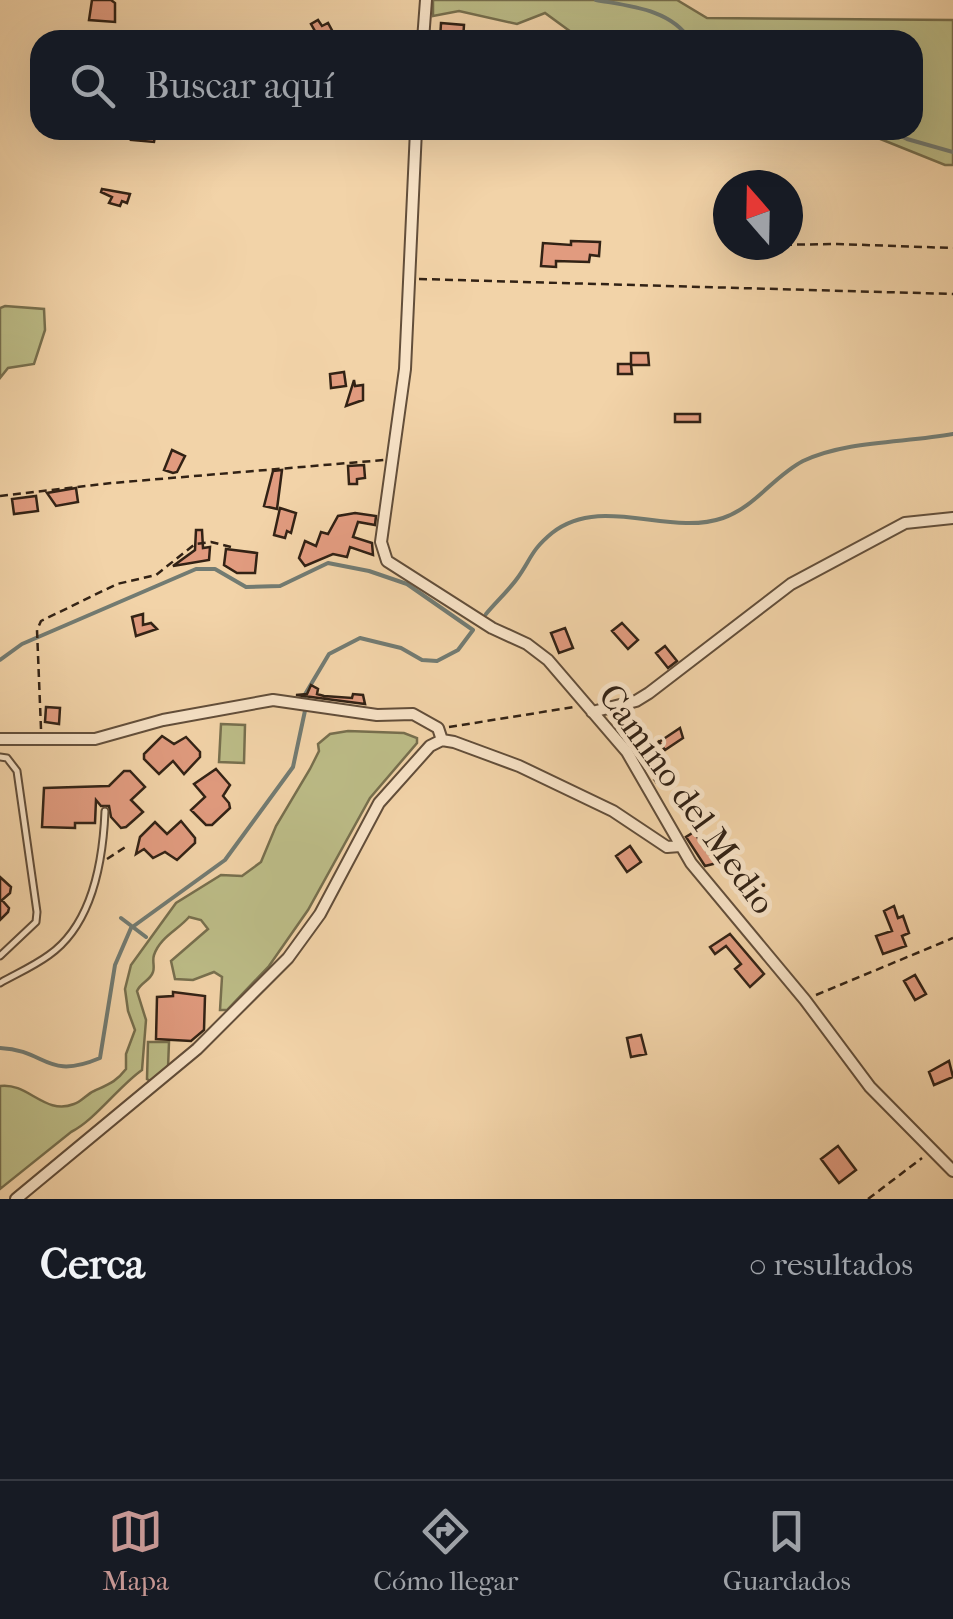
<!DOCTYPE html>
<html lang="es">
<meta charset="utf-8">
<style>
:root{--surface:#171b24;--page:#20242c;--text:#f1f3f6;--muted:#9ea1a6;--line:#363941;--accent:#c59692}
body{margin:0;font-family:"IM FELL French Canon",serif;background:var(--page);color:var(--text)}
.compass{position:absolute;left:713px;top:170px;width:90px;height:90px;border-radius:50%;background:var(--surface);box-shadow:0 10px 40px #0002;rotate:340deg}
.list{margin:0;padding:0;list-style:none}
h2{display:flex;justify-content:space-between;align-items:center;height:130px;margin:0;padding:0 40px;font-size:42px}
h2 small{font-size:32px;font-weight:400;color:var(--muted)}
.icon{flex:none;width:55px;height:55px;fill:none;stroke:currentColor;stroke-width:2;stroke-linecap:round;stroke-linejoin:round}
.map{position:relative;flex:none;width:953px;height:1199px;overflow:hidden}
.search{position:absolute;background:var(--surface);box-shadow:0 10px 40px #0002;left:30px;right:30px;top:30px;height:110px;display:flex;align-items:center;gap:25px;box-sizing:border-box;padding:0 35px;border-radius:30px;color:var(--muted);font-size:38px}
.sheet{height:280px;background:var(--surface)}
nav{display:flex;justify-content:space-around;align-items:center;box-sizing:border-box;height:140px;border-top:2px solid var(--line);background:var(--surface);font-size:28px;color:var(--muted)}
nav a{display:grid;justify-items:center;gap:5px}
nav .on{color:var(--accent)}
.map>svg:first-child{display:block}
.green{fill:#bcbc87;stroke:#776f4e;stroke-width:2.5}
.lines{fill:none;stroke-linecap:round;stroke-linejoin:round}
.stream{stroke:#727b72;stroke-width:4}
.building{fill:#e19b7f;stroke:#322215;stroke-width:2.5}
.lane-casing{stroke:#624e3a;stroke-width:9}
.street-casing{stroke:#624e3a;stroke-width:14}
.path{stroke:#322215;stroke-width:2.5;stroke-dasharray:8 5;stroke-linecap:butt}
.lane{stroke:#f7e2c6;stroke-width:5}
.street{stroke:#f7e2c6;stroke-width:10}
.labels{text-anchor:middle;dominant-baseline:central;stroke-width:10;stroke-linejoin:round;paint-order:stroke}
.street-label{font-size:35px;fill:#322215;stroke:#f7e2c6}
</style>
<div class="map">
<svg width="953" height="1199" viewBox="0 0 953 1199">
<rect width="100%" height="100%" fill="#f2d3a8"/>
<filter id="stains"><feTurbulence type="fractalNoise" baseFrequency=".002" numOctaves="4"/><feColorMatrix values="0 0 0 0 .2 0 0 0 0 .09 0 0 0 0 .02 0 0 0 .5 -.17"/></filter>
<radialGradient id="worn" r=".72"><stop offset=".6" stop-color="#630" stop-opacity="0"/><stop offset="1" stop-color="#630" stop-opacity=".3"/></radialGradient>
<!-- green -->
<path class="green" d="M433 0H677L707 18 953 20V165H945L858 130H913V40H582L545 13 517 24 459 11 433 16Z
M5 306 44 309 45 330 34 364 8 368 0 378V308Z
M221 724 245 725 244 763 219 762Z
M348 731 404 733 417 738V743L370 798 308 910 269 966 227 1010H220L222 977 214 972 193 980 175 979 171 961 208 929 201 920 189 917C178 930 160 937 154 955 152 961 155 967 153 972 150 981 141 982 137 991L146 1020 142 1070C119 1086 94 1121 71 1132L0 1189V1086C28 1082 45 1116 74 1104 81 1102 87 1094 94 1091 109 1084 116 1082 126 1069V1054L135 1030 128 1011 125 989 131 965 176 903 221 875 242 876 261 862 276 826 310 769 319 751 318 744 330 734Z
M148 1042H169L168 1068 152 1082 147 1079Z"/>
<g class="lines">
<!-- stream -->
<path class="stream" d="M596 0C629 6 671 9 690 40
M889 130 907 139 953 152
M486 614C495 603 507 592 516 580 531 560 530 551 552 533 602 494 668 537 723 518 755 507 774 476 803 461 848 440 905 443 953 434
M0 660 22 644 196 569H215L246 587 280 586 328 563 369 571 407 584 473 630 458 650 437 661 422 660 401 648 360 638 329 654 304 696 306 706 293 767 225 860 131 928 115 965 100 1058C46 1081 47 1050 0 1048
M121 918 146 937"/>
</g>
<!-- building -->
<path class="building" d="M92 0H111L115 3V22L89 20Z
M318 20 322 26 328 23 334 34 319 38 311 24Z
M441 23 464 25 463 40H440Z
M133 130H156L154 142 131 140Z
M102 189 130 194 127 203 122 201 120 206 109 203 112 197 101 192Z
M571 241 600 242 599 256 590 255 589 262 556 261V267L541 266 543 243 571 245Z
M631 353H648L649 365H631L632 374H618V364H631Z
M344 372 346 386 331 388 330 374Z
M354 380 355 386 363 385V400L346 406Z
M675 414H700V422H675Z
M172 450 185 456 177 472 173 473 164 470Z
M364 465 365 478 357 479V484H349L348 466Z
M282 470 277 509 264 506 273 471Z
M76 488 78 502 56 506 47 493Z
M36 496 38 511 14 514 12 499Z
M280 508 296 513 291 533 287 531 285 538 274 535Z
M355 513 376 516 375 525 358 522 353 537 372 543 373 555 350 547 347 557 333 554 305 566 299 558 305 541 316 546 321 532 328 534 338 516Z
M196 530H202L203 548 210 547 209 560 173 566 195 550Z
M226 549 257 553 255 573H237L224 565Z
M143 614V625L151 623 157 629 136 636 132 617Z
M622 623 638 640 628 649 612 631Z
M565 628 573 648 559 653 551 633Z
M665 646 677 661 668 668 656 653Z
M311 685 318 689 317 694 324 696 352 698 353 694 363 695 365 704 296 695 307 694Z
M46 707 60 708 59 724 45 722Z
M680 728 683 738 665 750 659 742Z
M162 736 174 744 186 737 200 752V757L184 774 173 761 159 774 144 759V754Z
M640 745 653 763 660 758 669 767 656 782 635 749Z
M216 769 230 785 223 796 229 803 230 808 212 825H206L191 810 205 797 194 784Z
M124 771H130L145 787 131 800 143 812 126 827 121 828 111 817 109 806H101L96 800 95 823H75V828L42 827 44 788 109 786Z
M181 821 195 838V843L177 860 165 852 153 858 144 849 136 854 140 837 155 822 167 834Z
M694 832 707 852 717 863 705 866 686 837Z
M630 846 641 862 627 872 616 856Z
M0 877 11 887 10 893 2 900 9 908 8 912 0 920Z
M894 906 898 918 903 916 909 933 902 936 906 946 883 954 876 936 892 931 884 911Z
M730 934 764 974 750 987 735 969 741 964 726 946 715 954 710 947Z
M915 975 926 994 915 1000 904 981Z
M173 992 205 996 204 1030 191 1041 156 1039 157 997 173 996Z
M641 1035 646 1054 631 1057 627 1038Z
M949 1061 953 1077 934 1085 929 1072Z
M838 1146 856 1170 839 1183 821 1159Z"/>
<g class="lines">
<!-- lane casing -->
<g class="lane-casing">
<path id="lane" d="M0 757 7 758 17 771 37 912 36 922 0 956
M0 983C16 974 34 966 49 955 93 924 103 861 105 811"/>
</g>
<!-- street casing -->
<g class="street-casing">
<path id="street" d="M423 40 426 0
M416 130 405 369 381 542 387 561 492 628 527 644 548 660 627 752 691 863 805 1000 870 1087 953 1171
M592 712 636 701 649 693 791 584 905 523 953 518
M0 739H95L163 720 273 700 377 715 413 714 438 728 442 740
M16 1199 197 1049 288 958 320 914 379 803 430 746 442 740 454 742 519 766 613 811 667 847 680 846"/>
</g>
<!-- path -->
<path class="path" d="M771 245 837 244 953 248
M419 279 953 294
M0 496 112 483 384 460
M449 727 574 707
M41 729 37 630 41 621 117 584 156 575 195 544 211 542 231 547
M107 859 127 846
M816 995 953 938
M868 1199 922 1158"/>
<!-- lane -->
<use href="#lane" class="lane"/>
<!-- street -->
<use href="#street" class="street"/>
</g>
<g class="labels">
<!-- street labels -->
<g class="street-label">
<text transform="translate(687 799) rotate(54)">Camino del Medio</text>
</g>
</g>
<rect width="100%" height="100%" filter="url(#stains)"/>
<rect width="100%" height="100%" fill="url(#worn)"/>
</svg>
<svg class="compass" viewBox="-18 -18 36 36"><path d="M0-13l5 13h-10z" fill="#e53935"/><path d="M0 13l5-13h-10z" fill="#9ea1a6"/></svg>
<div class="search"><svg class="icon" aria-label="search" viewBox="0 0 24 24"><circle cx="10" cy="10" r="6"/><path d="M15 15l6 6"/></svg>Buscar aquí</div>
</div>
<section class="sheet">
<h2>Cerca<small>0 resultados</small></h2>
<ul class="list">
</ul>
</section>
<nav>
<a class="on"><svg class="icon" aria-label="map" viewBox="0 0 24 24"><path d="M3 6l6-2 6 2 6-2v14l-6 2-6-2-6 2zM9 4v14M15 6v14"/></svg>Mapa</a>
<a><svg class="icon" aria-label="directions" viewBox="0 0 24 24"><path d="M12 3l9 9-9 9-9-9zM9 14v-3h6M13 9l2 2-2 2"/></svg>Cómo llegar</a>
<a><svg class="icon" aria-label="saved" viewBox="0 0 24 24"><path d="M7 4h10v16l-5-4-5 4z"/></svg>Guardados</a>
</nav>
